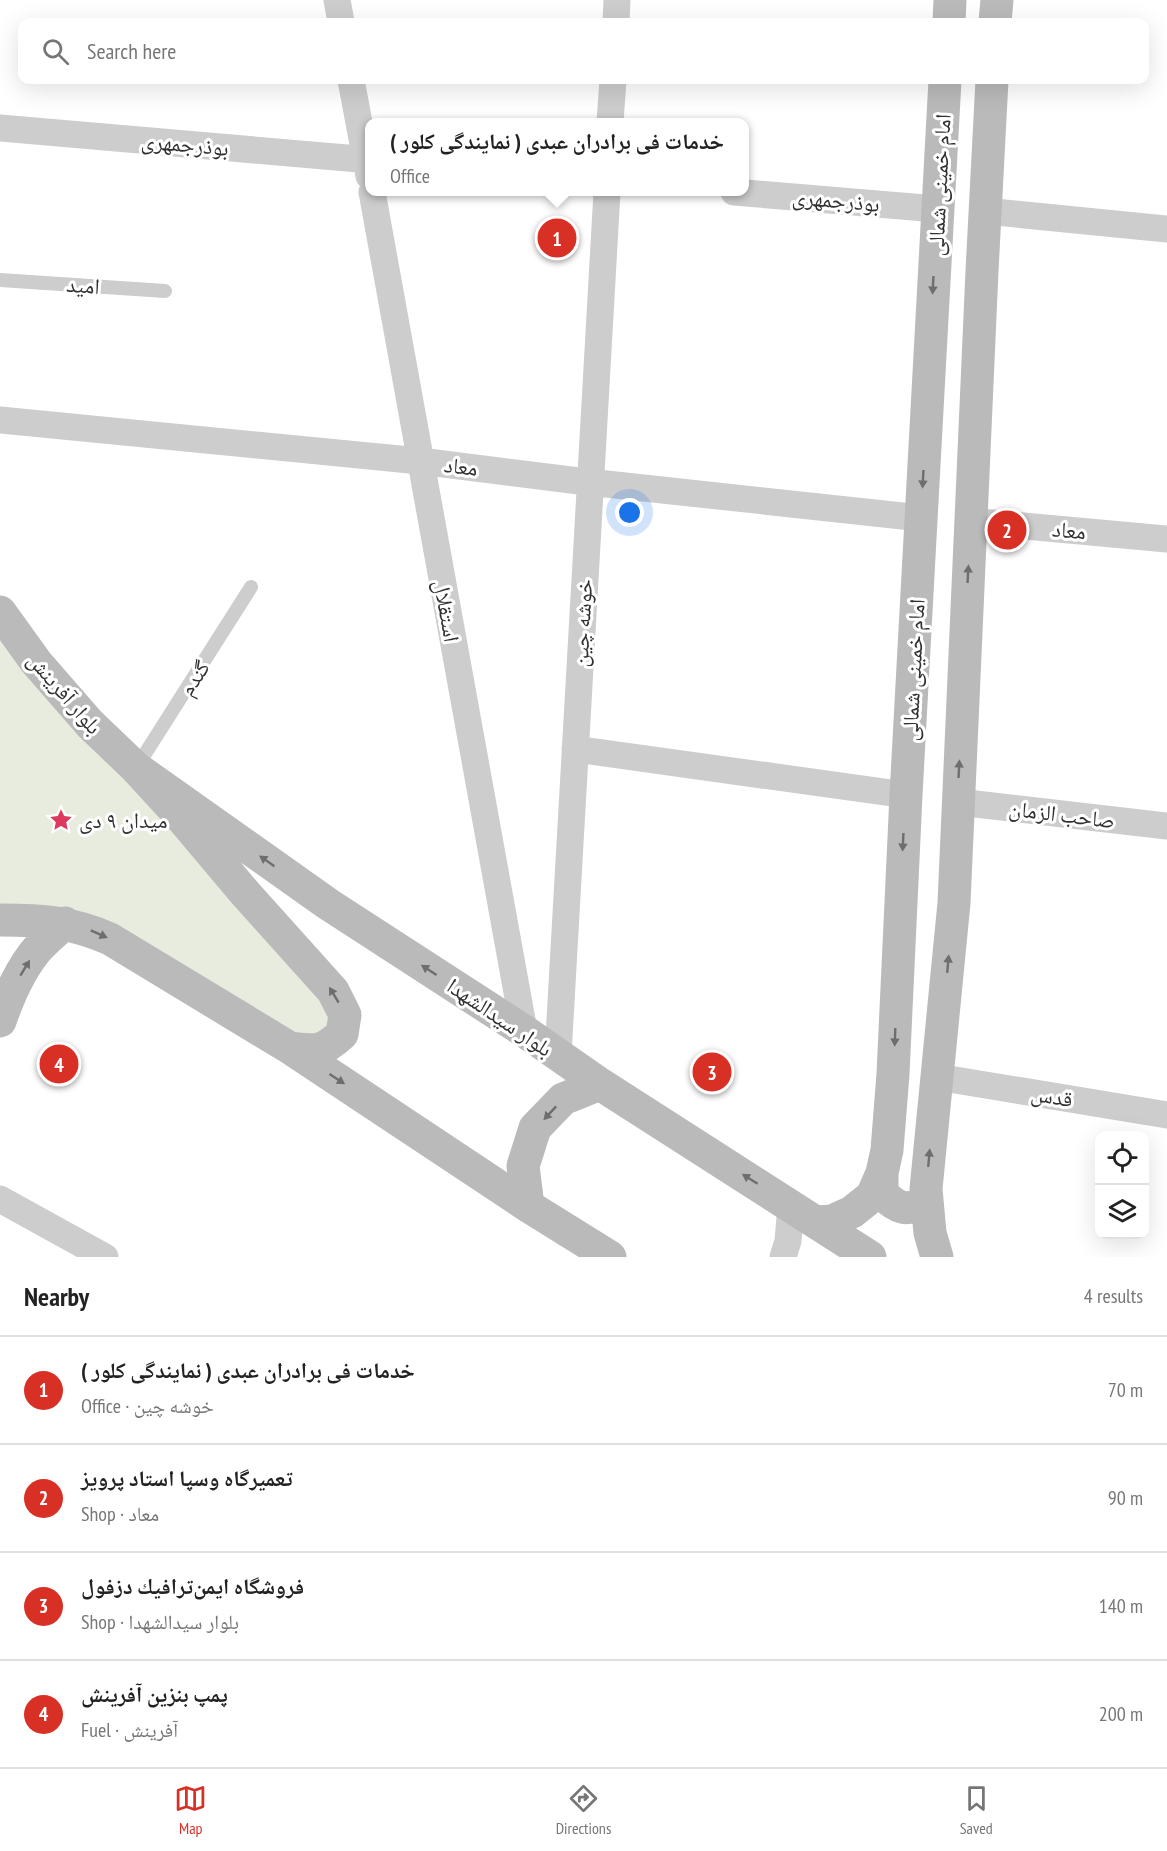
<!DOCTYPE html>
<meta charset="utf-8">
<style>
:root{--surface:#fff;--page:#f6f6f6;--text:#222;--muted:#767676;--line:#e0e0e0;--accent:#d93025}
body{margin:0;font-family:"PT Sans Narrow","Noto Naskh Arabic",sans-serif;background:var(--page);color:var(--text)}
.controls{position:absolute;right:18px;bottom:18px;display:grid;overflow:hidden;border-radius:12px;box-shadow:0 6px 24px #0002}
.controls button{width:54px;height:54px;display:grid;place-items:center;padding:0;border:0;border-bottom:2px solid var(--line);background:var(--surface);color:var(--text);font:30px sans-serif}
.you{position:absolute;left:630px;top:513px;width:21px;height:21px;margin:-15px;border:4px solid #fff;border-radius:50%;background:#1a73e8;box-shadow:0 0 0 9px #1a73e833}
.badge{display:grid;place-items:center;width:39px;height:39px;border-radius:50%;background:var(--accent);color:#fff;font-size:20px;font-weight:700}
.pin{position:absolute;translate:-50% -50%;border:3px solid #fff;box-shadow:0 2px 6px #0006}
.popup{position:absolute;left:365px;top:118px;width:384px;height:78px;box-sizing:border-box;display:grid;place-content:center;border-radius:12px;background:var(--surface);filter:drop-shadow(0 2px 4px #0005);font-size:20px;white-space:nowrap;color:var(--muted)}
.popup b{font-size:22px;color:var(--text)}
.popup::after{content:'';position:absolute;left:50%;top:100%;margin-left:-12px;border:12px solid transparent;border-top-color:var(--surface)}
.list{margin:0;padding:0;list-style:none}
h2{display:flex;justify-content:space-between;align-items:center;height:78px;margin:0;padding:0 24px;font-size:26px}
h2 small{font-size:20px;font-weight:400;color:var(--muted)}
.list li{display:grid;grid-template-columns:39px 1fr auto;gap:18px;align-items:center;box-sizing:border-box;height:108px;padding:0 24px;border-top:2px solid var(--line)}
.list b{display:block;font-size:22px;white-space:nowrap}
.list p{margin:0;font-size:20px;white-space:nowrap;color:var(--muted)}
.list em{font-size:20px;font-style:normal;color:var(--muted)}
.icon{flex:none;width:33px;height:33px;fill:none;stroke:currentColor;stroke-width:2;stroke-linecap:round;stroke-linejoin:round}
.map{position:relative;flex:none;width:1167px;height:1257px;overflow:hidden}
.search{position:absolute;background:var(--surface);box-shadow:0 6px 24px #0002;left:18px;right:18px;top:18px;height:66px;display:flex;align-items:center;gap:15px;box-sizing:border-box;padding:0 21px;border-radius:12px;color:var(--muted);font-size:22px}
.sheet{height:510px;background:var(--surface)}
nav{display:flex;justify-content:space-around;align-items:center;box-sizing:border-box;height:84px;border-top:2px solid var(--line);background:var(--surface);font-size:16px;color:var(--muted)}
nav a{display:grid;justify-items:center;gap:3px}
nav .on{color:var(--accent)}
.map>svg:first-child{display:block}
.green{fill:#e8ecde}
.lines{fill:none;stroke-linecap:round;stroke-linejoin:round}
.lane{stroke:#cdcdcd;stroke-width:14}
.street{stroke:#cdcdcd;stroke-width:27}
.secondary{stroke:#bababa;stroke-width:33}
.oneway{fill:#6e6e6e}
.labels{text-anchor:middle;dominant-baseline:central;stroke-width:6;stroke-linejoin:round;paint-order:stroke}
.street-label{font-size:22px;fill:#303030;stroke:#fff}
.poi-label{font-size:22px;fill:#303030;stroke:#fff;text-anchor:start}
</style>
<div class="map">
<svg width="1167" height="1257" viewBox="0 0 1167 1257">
<rect width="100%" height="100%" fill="#fff"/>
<!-- green -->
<path class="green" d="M0 633 311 980 332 1027 304 1042 0 907Z"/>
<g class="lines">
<!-- lane -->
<path class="lane" d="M0 280 165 291
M136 768 251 587"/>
<!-- street -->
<path class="street" d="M337 0 341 22
M616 22 617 0
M351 80 369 176
M610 122 613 80
M0 128 370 160
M372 192 524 1031
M734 192 937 209
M985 211 1167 229
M0 420 420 461 579 481 921 518
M970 521 1167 539
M575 749 906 795
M958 802 1167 826
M558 1055 607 192
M937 1077 1167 1115
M0 1199 105 1257
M783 1257 788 1241 791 1205"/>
<!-- secondary -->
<path class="secondary" d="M949 22 950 0
M995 22 997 0
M0 612 36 662 90 724 136 768 181 817 245 893 333 991 345 1015 342 1034C321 1053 317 1051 290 1048
M136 768 328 904 524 1031 600 1084 870 1257
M0 920C42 920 72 922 110 939L290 1048 528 1206 610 1257
M0 1021C9 995 21 967 40 946 48 938 57 930 65 923
M882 1173V1193C897 1209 908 1213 927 1200
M528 1206 523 1166 535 1128 563 1099 600 1084
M818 1222 832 1221 852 1212 872 1196 882 1173 887 1150 893 1074 906 795 945 80
M937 1257 930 1233 926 1189 954 903 982 271 992 80"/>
</g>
<!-- one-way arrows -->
<defs><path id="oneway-solid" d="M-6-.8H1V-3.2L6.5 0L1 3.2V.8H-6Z" transform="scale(1.5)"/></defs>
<g class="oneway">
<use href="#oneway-solid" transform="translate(933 285) rotate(93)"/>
<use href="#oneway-solid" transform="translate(923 479) rotate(93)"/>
<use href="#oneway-solid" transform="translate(968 574) rotate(-87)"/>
<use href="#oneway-solid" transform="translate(959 769) rotate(-87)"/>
<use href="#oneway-solid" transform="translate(903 842) rotate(93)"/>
<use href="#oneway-solid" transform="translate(267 861) rotate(-145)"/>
<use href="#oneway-solid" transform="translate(99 934) rotate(24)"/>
<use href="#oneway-solid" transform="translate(948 964) rotate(-85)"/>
<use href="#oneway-solid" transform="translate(25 968) rotate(-59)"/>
<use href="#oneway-solid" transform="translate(429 970) rotate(-147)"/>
<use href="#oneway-solid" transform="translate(334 995) rotate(-121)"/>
<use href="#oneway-solid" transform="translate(895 1037) rotate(92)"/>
<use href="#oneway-solid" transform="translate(337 1079) rotate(33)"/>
<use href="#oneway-solid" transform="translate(550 1113) rotate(133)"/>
<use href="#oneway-solid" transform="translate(929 1158) rotate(-85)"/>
<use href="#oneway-solid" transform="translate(750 1179) rotate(-148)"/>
</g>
<!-- icons -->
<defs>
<g id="sight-bare" transform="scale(1.8)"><path d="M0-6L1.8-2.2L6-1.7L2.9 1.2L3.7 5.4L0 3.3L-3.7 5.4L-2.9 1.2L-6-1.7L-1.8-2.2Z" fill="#de3a60" stroke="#fff" stroke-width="2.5" paint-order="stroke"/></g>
</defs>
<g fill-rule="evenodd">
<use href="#sight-bare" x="61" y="820"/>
</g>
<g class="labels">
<!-- street labels -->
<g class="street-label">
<text transform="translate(185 144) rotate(5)">بوذرجمهری</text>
<text transform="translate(939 185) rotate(-87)">امام خمینی شمالی</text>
<text transform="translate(836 200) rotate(5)">بوذرجمهری</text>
<text transform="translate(83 285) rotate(4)">امید</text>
<text transform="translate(461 466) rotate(7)">معاد</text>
<text transform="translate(1069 530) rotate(5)">معاد</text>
<text transform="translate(447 611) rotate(80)">استقلال</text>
<text transform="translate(582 623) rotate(-87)">خوشه چین</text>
<text transform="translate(913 670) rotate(-87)">امام خمینی شمالی</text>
<text transform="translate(194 678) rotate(-57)">گندم</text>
<text transform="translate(65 693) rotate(49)">بلوار آفرینش</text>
<text transform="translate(1062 814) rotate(7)">صاحب الزمان</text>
<text transform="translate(500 1017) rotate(34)">بلوار سیدالشهدا</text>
<text transform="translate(1052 1096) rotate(9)">قدس</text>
</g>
<!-- poi labels -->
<g class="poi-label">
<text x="79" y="820">میدان ۹ دی</text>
</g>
</g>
</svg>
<div class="controls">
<button><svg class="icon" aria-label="locate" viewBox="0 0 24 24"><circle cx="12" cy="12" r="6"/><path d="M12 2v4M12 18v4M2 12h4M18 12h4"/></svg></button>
<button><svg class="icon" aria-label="layers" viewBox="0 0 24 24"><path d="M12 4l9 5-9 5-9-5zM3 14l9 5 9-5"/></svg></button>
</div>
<div class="you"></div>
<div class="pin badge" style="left:557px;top:238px">1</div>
<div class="popup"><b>خدمات فی برادران عبدی ( نمایندگی کلور )</b>Office</div>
<div class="pin badge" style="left:1007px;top:530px">2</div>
<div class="pin badge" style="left:712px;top:1072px">3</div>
<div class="pin badge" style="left:59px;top:1064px">4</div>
<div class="search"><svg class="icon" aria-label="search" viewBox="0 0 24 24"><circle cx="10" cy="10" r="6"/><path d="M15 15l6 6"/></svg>Search here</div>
</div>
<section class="sheet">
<h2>Nearby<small>4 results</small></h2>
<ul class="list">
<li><span class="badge">1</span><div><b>خدمات فی برادران عبدی ( نمایندگی کلور )</b><p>Office · خوشه چین</p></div><em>70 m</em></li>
<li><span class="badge">2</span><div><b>تعمیرگاه وسپا استاد پرویز</b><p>Shop · معاد</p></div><em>90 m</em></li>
<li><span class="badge">3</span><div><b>فروشگاه ايمن‌ترافيك دزفول</b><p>Shop · بلوار سیدالشهدا</p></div><em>140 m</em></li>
<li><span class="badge">4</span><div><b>پمپ بنزین آفرینش</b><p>Fuel · آفرینش</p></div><em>200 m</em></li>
</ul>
</section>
<nav>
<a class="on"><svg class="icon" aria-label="map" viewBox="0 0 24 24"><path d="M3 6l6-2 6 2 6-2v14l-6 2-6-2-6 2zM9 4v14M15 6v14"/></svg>Map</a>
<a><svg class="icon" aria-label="directions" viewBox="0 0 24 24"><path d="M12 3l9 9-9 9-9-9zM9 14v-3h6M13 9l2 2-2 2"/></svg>Directions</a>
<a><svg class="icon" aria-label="saved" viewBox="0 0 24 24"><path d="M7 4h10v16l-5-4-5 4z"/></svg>Saved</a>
</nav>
